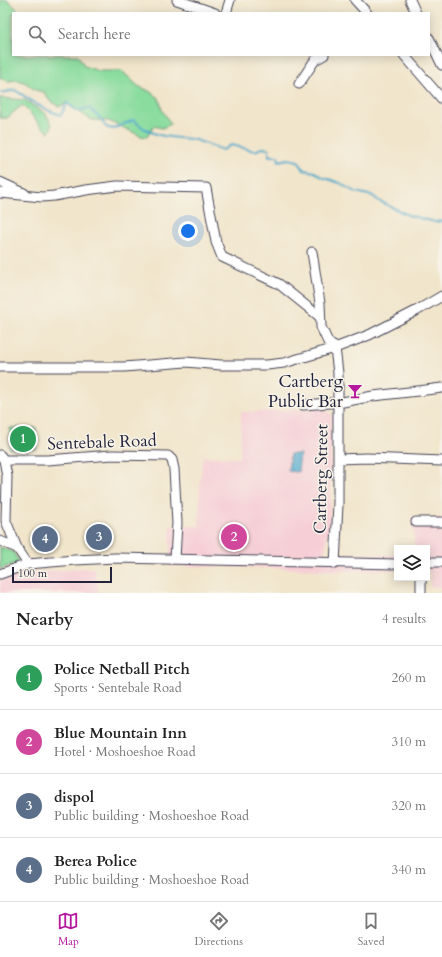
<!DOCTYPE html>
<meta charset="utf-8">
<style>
:root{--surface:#fff;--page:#f6f6f6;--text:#222;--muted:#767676;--line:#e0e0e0;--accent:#b5179e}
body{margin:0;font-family:Cardo,serif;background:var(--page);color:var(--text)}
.controls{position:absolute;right:12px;bottom:12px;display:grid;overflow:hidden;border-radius:0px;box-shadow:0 2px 10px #0003}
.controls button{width:36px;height:36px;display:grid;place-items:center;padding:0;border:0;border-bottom:1px solid var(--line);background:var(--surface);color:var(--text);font:20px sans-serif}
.scale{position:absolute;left:12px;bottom:10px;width:100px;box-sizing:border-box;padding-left:4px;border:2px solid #22223b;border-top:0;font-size:11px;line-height:14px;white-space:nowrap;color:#22223b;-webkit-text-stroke:3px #f7f3e8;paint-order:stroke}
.you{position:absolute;left:188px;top:231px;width:14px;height:14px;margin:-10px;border:3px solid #fff;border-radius:50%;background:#1a73e8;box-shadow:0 0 0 6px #1a73e833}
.badge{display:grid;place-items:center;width:26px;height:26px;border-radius:50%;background:var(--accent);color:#fff;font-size:13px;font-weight:700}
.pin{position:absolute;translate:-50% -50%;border:2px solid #fff;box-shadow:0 1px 4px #0006}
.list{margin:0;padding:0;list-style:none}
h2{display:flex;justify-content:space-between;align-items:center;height:52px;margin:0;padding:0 16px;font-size:17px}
h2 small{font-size:13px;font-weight:400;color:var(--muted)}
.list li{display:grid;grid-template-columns:26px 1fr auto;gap:12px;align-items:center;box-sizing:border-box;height:64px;padding:0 16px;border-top:1px solid var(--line)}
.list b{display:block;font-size:15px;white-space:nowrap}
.list p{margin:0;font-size:13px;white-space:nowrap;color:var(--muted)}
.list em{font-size:13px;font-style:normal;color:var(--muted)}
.icon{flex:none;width:22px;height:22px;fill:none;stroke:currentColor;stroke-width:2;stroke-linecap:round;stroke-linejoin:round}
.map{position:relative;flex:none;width:442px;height:593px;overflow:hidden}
.search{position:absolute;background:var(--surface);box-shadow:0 2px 10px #0003;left:12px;right:12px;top:12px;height:44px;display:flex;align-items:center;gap:10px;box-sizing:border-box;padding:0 14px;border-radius:0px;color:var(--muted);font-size:15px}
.sheet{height:308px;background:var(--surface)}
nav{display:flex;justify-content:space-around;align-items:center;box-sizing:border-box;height:56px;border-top:1px solid var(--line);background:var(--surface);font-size:11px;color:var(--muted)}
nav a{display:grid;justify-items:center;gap:2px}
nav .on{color:var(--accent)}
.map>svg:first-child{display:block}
.built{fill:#f6cfd6}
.green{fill:#89dc9e;stroke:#567f6c}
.water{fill:#4da9cc;stroke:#386684}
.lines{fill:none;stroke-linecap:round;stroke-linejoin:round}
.stream{stroke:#4da9cc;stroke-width:2}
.minor-casing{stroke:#413f51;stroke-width:11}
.minor{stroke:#fff;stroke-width:9}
.labels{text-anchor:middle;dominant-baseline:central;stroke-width:3;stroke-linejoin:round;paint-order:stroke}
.poi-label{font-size:17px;fill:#22223b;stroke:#f7f3e8;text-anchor:end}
.street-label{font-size:17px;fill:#22223b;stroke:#f7f3e8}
</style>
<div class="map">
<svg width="442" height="593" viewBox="0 0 442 593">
<rect width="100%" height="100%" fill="#f7f3e8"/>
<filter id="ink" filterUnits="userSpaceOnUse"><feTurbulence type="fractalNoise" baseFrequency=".025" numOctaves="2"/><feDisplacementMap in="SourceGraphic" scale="8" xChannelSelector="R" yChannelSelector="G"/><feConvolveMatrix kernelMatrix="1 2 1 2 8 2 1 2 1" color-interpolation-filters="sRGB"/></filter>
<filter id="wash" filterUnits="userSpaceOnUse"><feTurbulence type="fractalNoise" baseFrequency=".012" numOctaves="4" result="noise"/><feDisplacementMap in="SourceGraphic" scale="16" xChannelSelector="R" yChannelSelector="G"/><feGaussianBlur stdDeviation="0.9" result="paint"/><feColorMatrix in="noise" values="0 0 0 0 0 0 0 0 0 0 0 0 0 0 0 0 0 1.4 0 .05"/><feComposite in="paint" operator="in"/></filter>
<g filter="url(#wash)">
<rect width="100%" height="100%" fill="#f1e5cb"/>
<!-- built -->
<path class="built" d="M324 408 332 415 330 520 325 553 397 555V570L349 571 240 567 170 566V526H199L200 481 203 456 240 458 241 412 279 411Z
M412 518H442V587H430V571H427V548H415Z
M94 568 99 593H0V580L27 573Z"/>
<!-- green -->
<path class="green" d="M0 0H8L19 11 27 13H13V55H78L84 66 99 71H122L138 86 149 91 159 98 162 110 171 124 162 128 154 126 147 137 141 136 109 121 92 120 82 114 67 103 59 107 48 99 44 92 35 90 26 83 17 80 8 81 0 78Z
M0 98 25 100 46 114 52 125 49 133C38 125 32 114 22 105L7 118H0Z
M10 428H36V449H10Z
M0 547 13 552 19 562 0 569Z"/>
<!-- water -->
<path class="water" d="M290 454H300L298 472 288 471Z"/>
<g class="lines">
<!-- stream -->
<path class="stream" d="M0 92 1 93 15 90C30 100 43 110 61 115L67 103 77 111 89 108 99 117 106 127 112 129 134 120C150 137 169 137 191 139 201 141 213 147 223 150L231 145 255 151 262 148 269 149V156H278L279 161 288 159 298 161 304 170 315 172 322 177 340 183 356 192 373 196 379 201 408 215 435 222 442 221"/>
</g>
</g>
<g filter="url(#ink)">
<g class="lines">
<!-- minor casing -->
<g class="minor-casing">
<path id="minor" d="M177 0 215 13
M355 0 367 13
M410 0 416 13
M226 13 230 0
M429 38 442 65
M404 55 442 99
M299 84 315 60 324 55
M0 182 24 193
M0 193 42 197 54 196 86 190 117 186 206 188 216 242 222 257 279 284 320 317
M312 252 320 303 321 327 328 342 335 348 338 373V504L335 564
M0 367H124L186 362 221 365H267L284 363 335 348 369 335 416 311 442 296
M303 405 343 402 373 396 418 391 442 388
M0 455 4 460 7 476 6 521 17 548
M338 459 367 458 442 461
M4 460H47L112 455 168 456 172 460 174 469 177 523 175 559
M416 522H442
M0 541 17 548 28 564
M427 562H442
M0 574 28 564 75 560 116 558 397 564
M421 593V578"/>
</g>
<!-- minor -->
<use href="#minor" class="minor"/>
</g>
</g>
<!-- icons -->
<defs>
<g id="bar-bare" transform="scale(1.2)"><path d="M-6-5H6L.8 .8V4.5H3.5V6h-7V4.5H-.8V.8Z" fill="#b5179e" stroke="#f7f3e8" stroke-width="2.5" paint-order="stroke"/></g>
</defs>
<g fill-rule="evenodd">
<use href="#bar-bare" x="355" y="391"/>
</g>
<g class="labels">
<!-- poi labels -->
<g class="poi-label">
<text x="343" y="381">Cartberg<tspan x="343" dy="20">Public Bar</tspan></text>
</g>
<!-- street labels -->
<g class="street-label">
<text transform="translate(102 442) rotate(-2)">Sentebale Road</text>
<text transform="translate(321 479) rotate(-89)">Cartberg Street</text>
</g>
</g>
</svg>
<div class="controls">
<button><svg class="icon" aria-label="layers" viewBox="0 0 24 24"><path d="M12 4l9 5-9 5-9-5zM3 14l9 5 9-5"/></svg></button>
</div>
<div class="scale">100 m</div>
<div class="you"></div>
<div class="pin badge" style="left:23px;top:439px;background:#2e9e5b">1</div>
<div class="pin badge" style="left:234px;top:537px;background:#d1479c">2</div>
<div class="pin badge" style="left:99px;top:537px;background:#5c6f8a">3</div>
<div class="pin badge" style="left:45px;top:539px;background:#5c6f8a">4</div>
<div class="search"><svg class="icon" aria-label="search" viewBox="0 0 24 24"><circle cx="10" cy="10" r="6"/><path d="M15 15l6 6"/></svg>Search here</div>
</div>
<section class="sheet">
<h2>Nearby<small>4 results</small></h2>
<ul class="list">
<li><span class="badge" style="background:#2e9e5b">1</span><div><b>Police Netball Pitch</b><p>Sports · Sentebale Road</p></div><em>260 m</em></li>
<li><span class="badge" style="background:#d1479c">2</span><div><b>Blue Mountain Inn</b><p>Hotel · Moshoeshoe Road</p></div><em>310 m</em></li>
<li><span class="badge" style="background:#5c6f8a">3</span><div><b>dispol</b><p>Public building · Moshoeshoe Road</p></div><em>320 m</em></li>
<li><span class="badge" style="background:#5c6f8a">4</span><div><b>Berea Police</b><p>Public building · Moshoeshoe Road</p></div><em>340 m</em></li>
</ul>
</section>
<nav>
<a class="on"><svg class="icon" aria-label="map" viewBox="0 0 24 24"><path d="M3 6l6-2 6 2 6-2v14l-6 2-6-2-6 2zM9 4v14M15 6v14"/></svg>Map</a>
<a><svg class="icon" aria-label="directions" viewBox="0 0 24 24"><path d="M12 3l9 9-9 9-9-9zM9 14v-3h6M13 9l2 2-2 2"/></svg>Directions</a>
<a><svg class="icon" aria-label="saved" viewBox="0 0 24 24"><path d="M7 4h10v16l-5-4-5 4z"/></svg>Saved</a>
</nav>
